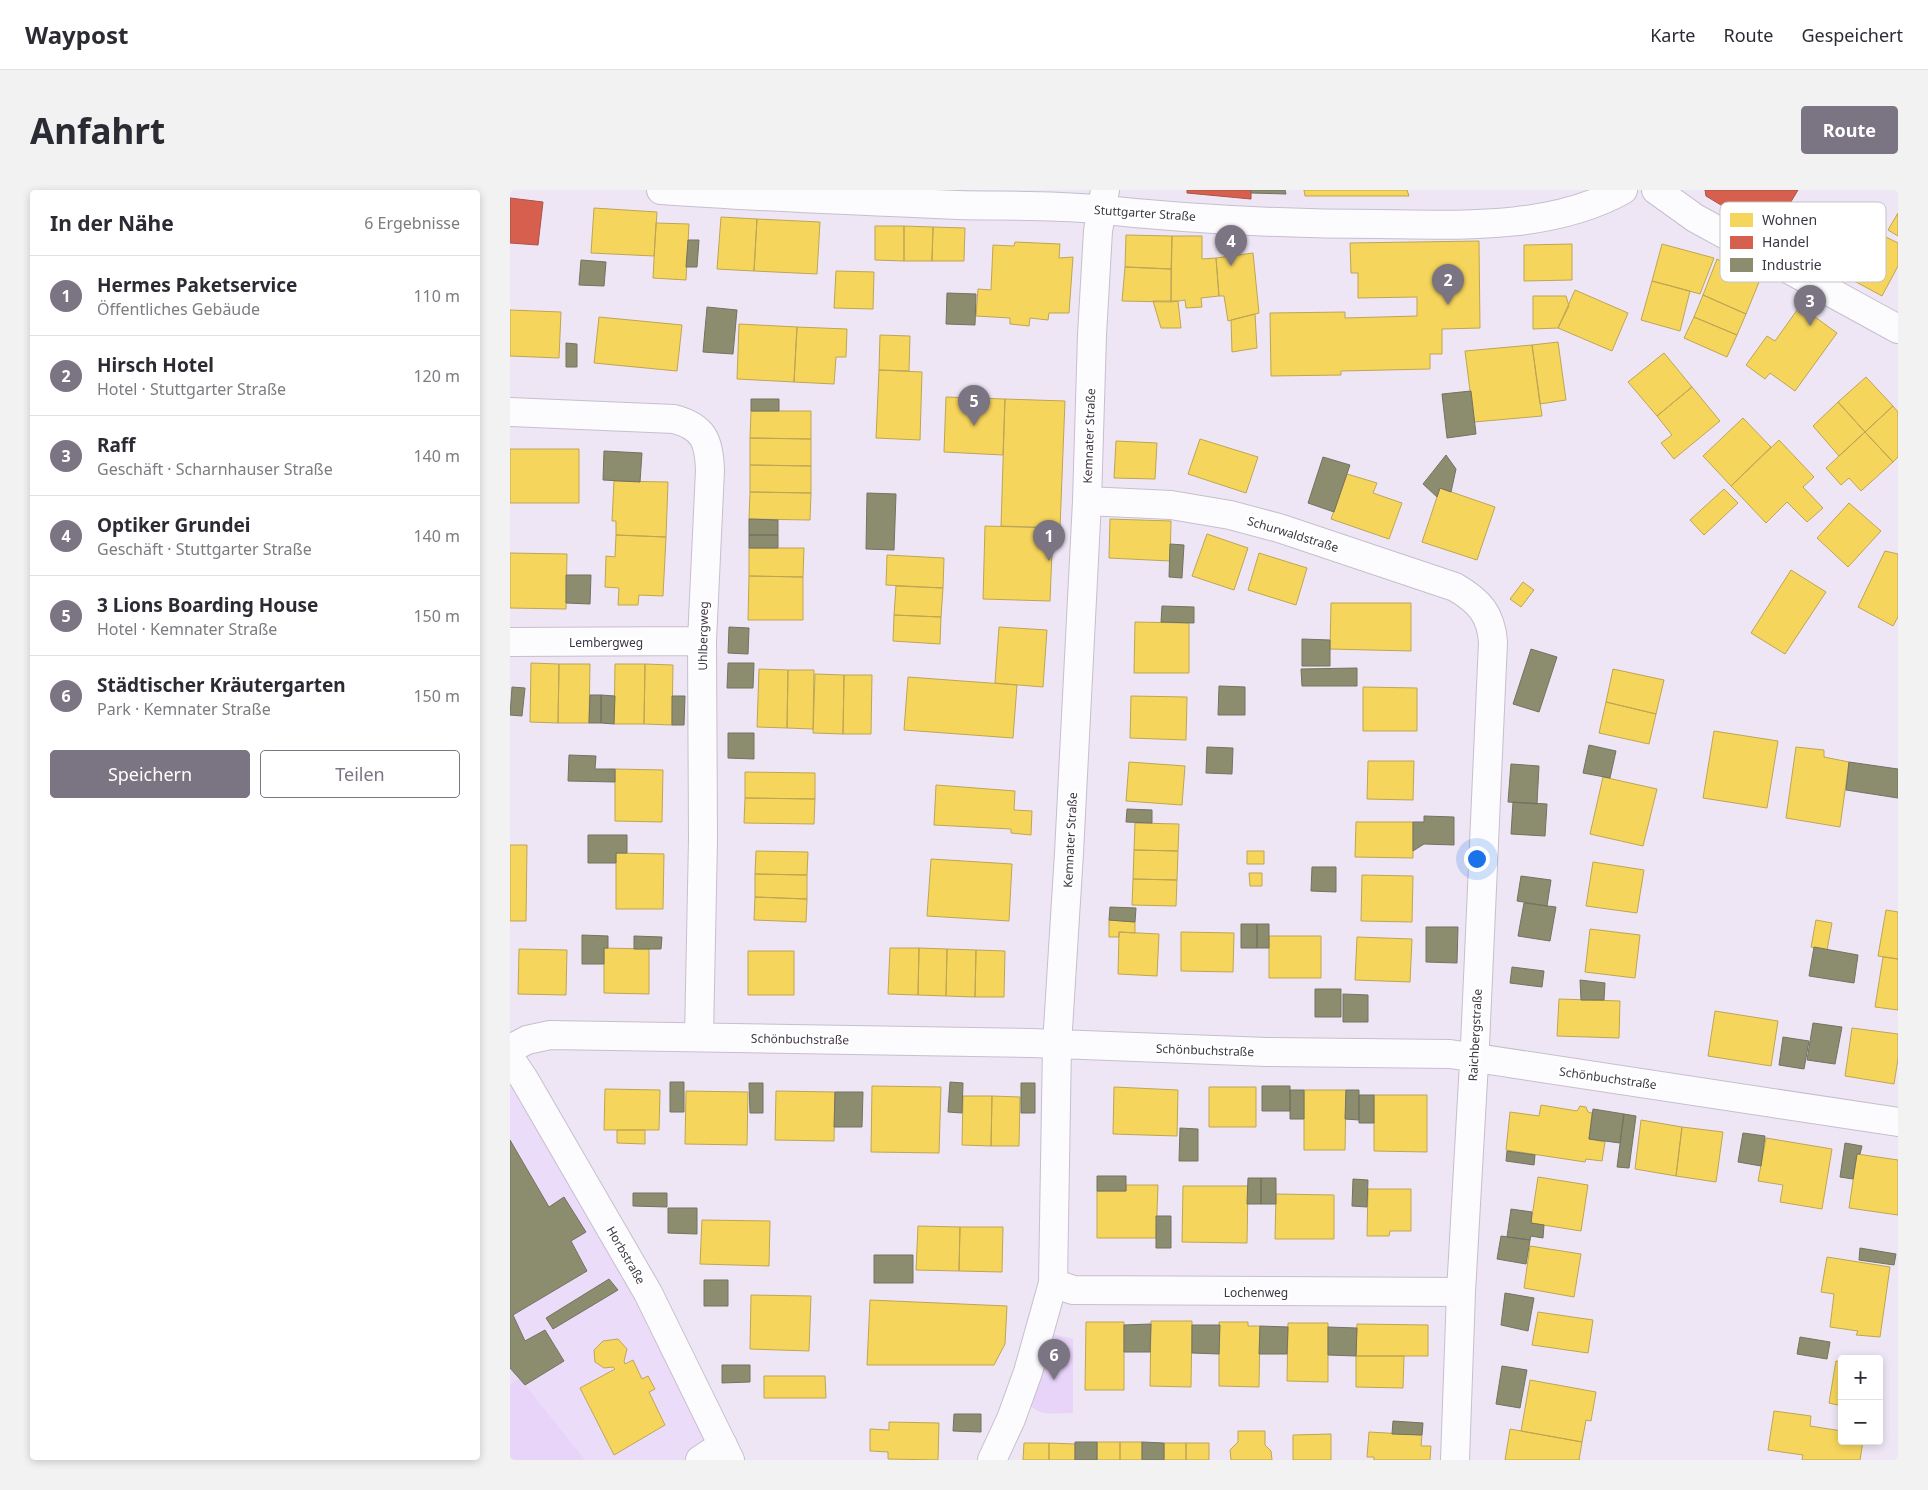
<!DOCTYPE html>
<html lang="de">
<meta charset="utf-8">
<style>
:root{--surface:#fff;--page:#f2f2f3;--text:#2b2b33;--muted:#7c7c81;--line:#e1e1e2;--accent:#7b7482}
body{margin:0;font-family:"Noto Sans",sans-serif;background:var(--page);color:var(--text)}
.controls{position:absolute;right:15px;bottom:15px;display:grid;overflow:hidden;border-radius:5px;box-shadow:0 2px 8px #0003}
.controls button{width:45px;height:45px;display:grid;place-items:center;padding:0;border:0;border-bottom:1px solid var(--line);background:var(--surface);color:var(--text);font:25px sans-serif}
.you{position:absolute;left:966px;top:668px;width:18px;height:18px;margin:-12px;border:4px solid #fff;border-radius:50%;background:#1a73e8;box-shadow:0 0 0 8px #1a73e833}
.badge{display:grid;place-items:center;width:32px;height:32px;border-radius:50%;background:var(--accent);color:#fff;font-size:16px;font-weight:700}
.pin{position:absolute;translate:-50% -41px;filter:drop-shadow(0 1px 2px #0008)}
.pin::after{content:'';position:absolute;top:26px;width:18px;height:15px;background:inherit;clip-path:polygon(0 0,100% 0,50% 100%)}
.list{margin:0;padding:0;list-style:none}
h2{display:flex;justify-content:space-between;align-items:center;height:65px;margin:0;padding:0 20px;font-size:21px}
h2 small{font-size:16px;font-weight:400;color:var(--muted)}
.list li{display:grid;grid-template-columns:32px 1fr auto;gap:15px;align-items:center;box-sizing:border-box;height:80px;padding:0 20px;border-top:1px solid var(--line)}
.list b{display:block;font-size:19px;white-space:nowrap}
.list p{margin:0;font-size:16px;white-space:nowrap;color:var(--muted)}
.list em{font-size:16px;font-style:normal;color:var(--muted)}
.actions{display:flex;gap:10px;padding:15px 20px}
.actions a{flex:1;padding:11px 0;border:1px solid var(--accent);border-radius:5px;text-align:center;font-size:18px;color:var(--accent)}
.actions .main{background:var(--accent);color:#fff}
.map{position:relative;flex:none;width:1388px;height:1270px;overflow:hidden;border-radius:5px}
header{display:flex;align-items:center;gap:30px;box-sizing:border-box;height:70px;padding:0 25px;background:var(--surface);border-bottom:1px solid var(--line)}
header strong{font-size:24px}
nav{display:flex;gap:28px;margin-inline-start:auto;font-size:18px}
.intro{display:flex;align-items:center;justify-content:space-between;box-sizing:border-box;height:120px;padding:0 30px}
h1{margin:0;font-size:35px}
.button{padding:12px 22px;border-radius:5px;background:var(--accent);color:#fff;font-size:18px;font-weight:700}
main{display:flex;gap:30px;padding:0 30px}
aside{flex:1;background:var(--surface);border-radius:5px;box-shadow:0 2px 8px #0003}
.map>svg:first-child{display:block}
.built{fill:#ebdcf9}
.green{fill:#e8d4f9}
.homes{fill:#f6d55c;stroke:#bea555}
.shops{fill:#d6604d;stroke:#a8534a}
.industry{fill:#8c8c6e;stroke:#747261}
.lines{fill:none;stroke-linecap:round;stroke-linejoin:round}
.minor-casing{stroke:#c6bfcc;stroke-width:30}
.secondary-casing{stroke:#c6bfcc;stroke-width:30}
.minor{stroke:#fcfbfe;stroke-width:28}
.secondary{stroke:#fcfbfe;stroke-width:28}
.labels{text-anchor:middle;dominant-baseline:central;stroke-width:5;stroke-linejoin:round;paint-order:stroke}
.street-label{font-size:12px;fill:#3d3644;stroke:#fff}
.key{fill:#fff;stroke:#c5c3c7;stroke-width:1}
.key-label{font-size:14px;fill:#3d3644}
</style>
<header>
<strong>Waypost</strong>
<nav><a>Karte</a><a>Route</a><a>Gespeichert</a></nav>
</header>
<div class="intro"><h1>Anfahrt</h1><a class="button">Route</a></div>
<main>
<aside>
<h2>In der Nähe<small>6 Ergebnisse</small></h2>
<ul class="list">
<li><span class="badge">1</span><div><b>Hermes Paketservice</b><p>Öffentliches Gebäude</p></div><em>110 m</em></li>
<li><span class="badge">2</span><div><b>Hirsch Hotel</b><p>Hotel · Stuttgarter Straße</p></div><em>120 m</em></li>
<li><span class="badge">3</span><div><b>Raff</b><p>Geschäft · Scharnhauser Straße</p></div><em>140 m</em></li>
<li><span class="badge">4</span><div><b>Optiker Grundei</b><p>Geschäft · Stuttgarter Straße</p></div><em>140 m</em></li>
<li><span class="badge">5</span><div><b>3 Lions Boarding House</b><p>Hotel · Kemnater Straße</p></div><em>150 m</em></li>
<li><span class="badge">6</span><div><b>Städtischer Kräutergarten</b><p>Park · Kemnater Straße</p></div><em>150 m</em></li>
</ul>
<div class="actions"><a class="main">Speichern</a><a>Teilen</a></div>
</aside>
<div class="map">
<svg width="1388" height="1270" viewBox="0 0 1388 1270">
<rect width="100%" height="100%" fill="#eee6f5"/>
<!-- built -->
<path class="built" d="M0 876 207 1252 183 1270H0Z"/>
<!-- green -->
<path class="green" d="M539 1143 563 1149V1223C549 1223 530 1227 520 1215Z
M9 1189 15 1195 75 1270H0V1195Z"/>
<!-- homes -->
<path class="homes" d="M794 0H897L899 6H795Z
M84 18 147 22 144 66 81 63Z
M1388 23V46L1378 40Z
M1304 24 1364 56 1370 44 1388 53V76L1372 106 1285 59Z
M211 27 247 29 244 81 207 79Z
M247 29 310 32 307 84 244 81Z
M146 33 179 34 176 90 143 88Z
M365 36H394V71L365 70Z
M394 36 423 37 422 71H394Z
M423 37 455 38 454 71H422Z
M616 45 662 46 661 79 615 77Z
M662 46H692V69L706 68 709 106 691 108 692 117 676 118 675 110 661 112Z
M969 51 970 138 932 139V164H920V179L831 181V185L761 186 760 123 835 122V128L907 126V107L848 108V83H841L840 53Z
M505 52 550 54 549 68 563 67 559 123H539L538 130 520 128 519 136 500 134V128L466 126 468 99 481 100 483 55 504 56Z
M1062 54V90L1014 91V55Z
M1152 54 1204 68 1190 104 1142 91Z
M743 63 749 123 718 131 714 106H709L706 68Z
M1207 69 1249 92 1236 124 1193 105Z
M615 77 661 79V112L612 111Z
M326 81 364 82 363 119 324 118Z
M1142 91 1180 101 1170 141 1131 130Z
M1065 100 1118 123 1102 161 1048 138Z
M1193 105 1236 124 1227 145 1184 127Z
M1023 106H1056L1059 116 1048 138 1023 139Z
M643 111H668L671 138H651Z
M1290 116 1327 143 1285 201 1260 183 1255 189 1236 175 1257 146 1265 151Z
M0 120 51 122 49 168 0 166Z
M745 124 747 158 722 162 721 130Z
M89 127 172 135 167 181 84 173Z
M1184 127 1227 145 1217 167 1174 148Z
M229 134 287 137 284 192 227 189Z
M287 137 337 139 336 167H326L324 194 284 192Z
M370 145 400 146 399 181 369 180Z
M1048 152 1056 210 1030 214 1022 155Z
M1022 155 1032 226 964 232 955 161Z
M1154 163 1182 197 1147 226 1118 192Z
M369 180 412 182 410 250 366 248Z
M1356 187 1383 216 1355 242 1328 212Z
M1182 197 1210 231 1164 269 1151 253 1162 245 1147 226Z
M436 207 495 209 493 265 434 262Z
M495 209 555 211 550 338 491 336Z
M1328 212 1355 242 1329 266 1303 236Z
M1383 216 1388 222V267L1383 272 1355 242Z
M241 221H301V249L240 248Z
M1233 228 1261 257 1221 296 1193 266Z
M1355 242 1383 272 1351 301 1339 288 1331 295 1316 278Z
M240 248 301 249V276L240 275Z
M690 249 748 267 736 303 678 284Z
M1269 250 1304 287 1293 297 1313 318 1297 332 1277 312 1256 333 1221 296Z
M606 251 647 253 645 289 604 288Z
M0 259H69V313H0Z
M240 275 301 276V303L240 302Z
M837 284 867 293 863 303 892 313 879 349 821 329Z
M104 291 158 292 156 347 106 345V331H102Z
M930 298 985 317 967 370 912 352Z
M1214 299 1228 313 1194 345 1180 330Z
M240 302 301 303 300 330 239 329Z
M1339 313 1371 341 1338 377 1307 348Z
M600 329 661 331 660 371 599 368Z
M475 336 543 338 540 411 473 409Z
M697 344 738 358 724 400 682 386Z
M106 345 156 347 153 406 129 405 128 415H108L109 398 95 397 96 366 105 367Z
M239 358H294L293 387 239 386Z
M1375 361 1388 364V427L1383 436 1348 417Z
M0 363 57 364 56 419 0 418Z
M749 363 797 378 786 415 738 400Z
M377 365 434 368 433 398 376 395Z
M1281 380 1316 402 1275 464 1241 443Z
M239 386 293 387V430H238Z
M1013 392 1024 400 1011 417 1000 409Z
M386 396 433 398 431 427 384 425Z
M821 413H901V461L820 459Z
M384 425 431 427 430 454 383 451Z
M625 432 679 433V483H624Z
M489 437 537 440 533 497 485 493Z
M21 473 49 474 48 533 20 532Z
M49 474H80L79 533H48Z
M105 474H135L134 534H104Z
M135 474 163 475 162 535 134 534Z
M249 479 278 480 277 538 247 537Z
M1103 479 1154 490 1146 524 1096 512Z
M278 480H304L303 539 277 538Z
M305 484 334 485 333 544 303 543Z
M334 485H362L361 544H333Z
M398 487 507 495 503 548 394 540Z
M853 497 907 498V541H853Z
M621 506 677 507 676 550 620 548Z
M1096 512 1146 524 1139 554 1089 543Z
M1204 541 1268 551 1257 618 1193 608Z
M1286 557 1314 560V567L1339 572 1330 637 1276 628Z
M858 571H904L903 610 857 609Z
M619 572 675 576 672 615 616 611Z
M105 579 153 580 152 632 105 631Z
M235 582 305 583V609L235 608Z
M1093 587 1147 599 1133 656 1080 644Z
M426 595 505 601 504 620 522 621 521 645 501 643V639L424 635Z
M235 608 305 609 304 634 234 633Z
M846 632H903V668L845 667Z
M625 633 669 634 668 661 624 660Z
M0 655H17L16 731H0Z
M624 660 668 661 667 690 623 689Z
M246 661 298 662 297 685 245 684Z
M737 661H754V674H737Z
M106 663 154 664 153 719H106Z
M421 669 502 674 499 731 417 726Z
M1083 672 1134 680 1127 723 1076 716Z
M739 683H752V696H740Z
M245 684 297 685V709L245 707Z
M852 685 903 686 902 732 851 731Z
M623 689 667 690 666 716 622 715Z
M245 707 297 709 296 732 244 730Z
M1376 720 1388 722V769L1368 766Z
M599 730 625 732V743L609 742V747H599Z
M1306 730 1322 733 1317 760 1301 757Z
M1080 739 1130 745 1125 788 1075 782Z
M609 742 649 744 647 786 608 784Z
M671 742 724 743 723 782 671 781Z
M759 746H811V788H759Z
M847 747 902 749 900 792 845 790Z
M94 758 139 759V804L94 803Z
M380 758H409L408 805 378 804Z
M409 758 437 759 436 806 408 805Z
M9 759 57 760 56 805 8 804Z
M437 759 466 760 465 807 436 806Z
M466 760 495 761 494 807H465Z
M238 761H284V805H238Z
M1373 767 1388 769V820L1365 817Z
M1049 809 1110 811 1109 848 1047 846Z
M1205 821 1268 831 1261 876 1198 866Z
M1342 838 1388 844V869L1384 894 1335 886Z
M362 896 431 897 429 963 361 962Z
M604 897 668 900 667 946 603 944Z
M699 897H746V937H699Z
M95 899 150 900 149 940H94Z
M794 900H836L835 960H794Z
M176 901 238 902 237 955 175 954Z
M266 901 325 902 324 951 265 950Z
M864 905H917V962L864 961Z
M453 906H482L481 956 452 955Z
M482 906 510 907 509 956H481Z
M1031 915 1067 921 1070 916 1076 917 1078 922 1082 923 1079 949 1095 952 1092 971 1076 969 1075 972 996 960 1000 922 1029 926Z
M1131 930 1172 937 1166 986 1125 979Z
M1172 937 1213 942 1206 992 1166 986Z
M107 940H135V954L107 953Z
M1256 948 1322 959 1312 1019 1270 1012 1273 995 1248 991Z
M1347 964 1388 970V1025L1339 1018Z
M1028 987 1078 995 1071 1041 1021 1033Z
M616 995H648L646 1048H587V1001H616Z
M673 996H738L737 1053 672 1052Z
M858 999H901V1041H880L879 1046H857Z
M766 1004 824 1005V1049H765Z
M192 1030 260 1031 259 1076 190 1074Z
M408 1036 450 1037 449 1081 406 1080Z
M450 1037H493L492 1082 449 1081Z
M1020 1056 1071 1064 1064 1107 1014 1098Z
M1317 1067 1380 1077 1370 1147 1346 1145 1348 1141 1320 1137 1324 1104 1311 1102Z
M241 1105 301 1106 299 1161 240 1159Z
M360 1110 497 1116 495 1154 484 1175H357Z
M1028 1122 1083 1130 1078 1163 1022 1155Z
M641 1131H682L681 1197 640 1196Z
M576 1132H614V1200H575Z
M709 1132H738V1136H750L749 1197 709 1196Z
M778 1133H818V1192L777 1191Z
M847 1134 918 1135V1166H846Z
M108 1149 117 1159 114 1171 115 1174 123 1170 132 1189 138 1186 145 1199 139 1202 155 1235 104 1265 70 1198 105 1179 103 1177 94 1178 85 1172 84 1160 93 1151Z
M846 1166H894L893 1198 846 1197Z
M1326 1171 1332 1172V1216L1319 1213Z
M254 1186H315L316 1208H254Z
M1020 1190 1086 1202 1081 1231 1076 1230 1072 1252 1011 1241Z
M1264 1221 1301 1226 1300 1236 1332 1241V1251H1353L1350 1270H1292L1293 1265 1258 1260Z
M379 1232 429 1233 428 1270 378 1269V1262L360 1261V1239L379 1240Z
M1000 1239 1072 1252 1069 1270H1070H995Z
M728 1241H755V1255L761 1261 762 1270H721L720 1260 728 1252Z
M859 1242 912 1245 911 1256H921L920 1270H864V1267H857Z
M821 1244V1270H783V1245Z
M587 1252H610V1270H587Z
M610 1252H632V1270H610Z
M514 1253H539V1270H513Z
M539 1253 565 1254V1270H539Z
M654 1253H676V1270H654Z
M676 1253H699V1270H676Z"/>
<!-- shops -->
<path class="shops" d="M677 0H741V9L677 3Z
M1195 0H1288L1261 45 1196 6Z
M0 8 33 12 28 55 0 53Z"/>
<!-- industry -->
<path class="industry" d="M741 0H775L776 4 741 3Z
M178 50H189L187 77H176Z
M71 70 96 72 94 96 69 95Z
M437 103 466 104 465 135 436 134Z
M197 117 227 120 223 164 193 162Z
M56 153 67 154V177H56Z
M961 201 966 244 937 248 932 204Z
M241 209H269V221H241Z
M94 261 132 263 130 292 93 290Z
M936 265 946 279 941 302 930 298 927 307 913 294Z
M813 267 840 275 824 322 798 313Z
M357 303 386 304 384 360 356 359Z
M239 329 268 330V345H239Z
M239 345H268V358H239Z
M660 354 674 355 672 388 659 387Z
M56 385H81L80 414 56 413Z
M652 416 684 417V433L651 432Z
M219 437 239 438 238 464 218 463Z
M792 449 820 450V476H792Z
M1021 459 1047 467 1029 522 1003 514Z
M218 473H244L243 498H217Z
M847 478V496H792L791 479Z
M709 496 735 497V525H708Z
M2 497 15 498 12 526 0 525Z
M80 505H91V533H79Z
M91 505 105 506 104 534 91 533Z
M162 506H175L174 535H162Z
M218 543H244V569L218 568Z
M1079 555 1106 561 1100 588 1073 583Z
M697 557 723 558 722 584 696 583Z
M59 565 86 566 85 579H105V592L58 591Z
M1339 572 1388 579V608L1336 600Z
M1001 574 1029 576 1027 614 998 612Z
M1003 612 1037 614 1035 646 1001 644Z
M617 619 642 620V633L616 632Z
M914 626 944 627V655L914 654 903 661V632H914Z
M78 645H117V663H106V673H78Z
M802 677H826V702L801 701Z
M1011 686 1041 690 1037 716 1007 711Z
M1014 713 1046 717 1040 751 1008 746Z
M600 717 626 718 625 732 599 730Z
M731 734H747V758H731Z
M747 734H759V758H747Z
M916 737H948L947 773 916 772Z
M72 745 98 746V758H94V774H72Z
M124 746 152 747 151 759H124Z
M1304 757 1348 765 1344 793 1299 786Z
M1002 777 1034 781 1032 797 1000 793Z
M1070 790 1095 793 1094 810H1071Z
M805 799H831V827H805Z
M833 804 858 805V832H833Z
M1303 833 1332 837 1325 874 1297 870Z
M1273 847 1299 851 1294 879 1269 875Z
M160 892H174V922H160Z
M440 892 453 893 452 923 438 922Z
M239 893H253V923H240Z
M511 893H525V923H511Z
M752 896H780V921H752Z
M780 900H794V929H780Z
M836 900H849V930L835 929Z
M325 902H353L352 937H324Z
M849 905H864V933H849Z
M1083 919 1114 924 1110 953 1079 949Z
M1114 924 1126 926 1119 978 1107 977Z
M670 938 688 939V971H669Z
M1233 943 1255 946 1251 976 1228 972Z
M0 950 39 1017 54 1007 76 1042 61 1051 77 1081 3 1125 15 1151 35 1140 54 1171 15 1195 0 1178Z
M1335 953 1352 956 1350 964H1347L1343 989 1330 987Z
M997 961 1025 965 1024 975 996 971Z
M587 986H616V1001H587Z
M738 988H751V1014H737Z
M751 988H766V1014H751Z
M843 989 858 990 857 1017 842 1016Z
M123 1003H157V1017L123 1016Z
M158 1018H187V1044L158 1043Z
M1001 1019 1022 1022 1021 1033 1034 1035 1033 1048 1021 1046 1020 1050 997 1047Z
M646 1026H661V1058H646Z
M991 1046 1020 1050 1016 1074 987 1069Z
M1350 1058 1386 1064 1384 1075 1349 1070Z
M364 1065H403V1093H364Z
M99 1089 108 1100 43 1139 36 1128Z
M194 1090H218V1116H194Z
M995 1103 1024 1108 1018 1141 991 1135Z
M641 1134 640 1162H614V1135Z
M682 1135H710L709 1164 682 1163Z
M750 1136 778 1137 777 1164H749Z
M818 1137 847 1138 846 1166 818 1165Z
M1290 1147 1320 1152 1317 1169 1287 1164Z
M212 1175H240V1192L212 1193Z
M992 1176 1017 1180 1010 1218 986 1214Z
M444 1224H471V1242L443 1241Z
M883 1231 913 1233 912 1245 882 1244Z
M565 1252H587V1270H565Z
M632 1252 654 1253V1270H632Z"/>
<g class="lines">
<!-- minor casing -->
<g class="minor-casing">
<path id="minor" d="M0 222 164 229C194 237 199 251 200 280L192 451 193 649 189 847
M577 311 661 315 720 325 769 338 945 397C969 411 981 424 983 452L965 855 951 1102 945 1270
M0 452 192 451
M0 859 17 850 40 845 521 853 757 862 940 864 1388 932
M0 868 14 889 138 1103 220 1270
M543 1093 563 1100 951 1102
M190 1270 213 1255
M482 1270 501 1229 518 1182 543 1093 547 855 559 663 577 311 582 145 588 41 595 0"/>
</g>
<!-- secondary casing -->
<g class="secondary-casing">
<path id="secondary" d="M151 0C250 7 349 11 448 15 493 16 539 15 584 19 678 29 775 34 870 34 950 35 1041 40 1113 0
M1146 0 1185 28 1388 139"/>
</g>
<!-- minor -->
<use href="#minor" class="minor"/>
<!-- secondary -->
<use href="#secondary" class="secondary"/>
</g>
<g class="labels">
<!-- street labels -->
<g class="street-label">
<text transform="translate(635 23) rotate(4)">Stuttgarter Straße</text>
<text transform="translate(579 246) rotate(-88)">Kemnater Straße</text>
<text transform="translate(783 344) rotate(17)">Schurwaldstraße</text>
<text transform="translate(193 446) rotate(-89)">Uhlbergweg</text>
<text x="96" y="452">Lembergweg</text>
<text transform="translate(560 650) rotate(-87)">Kemnater Straße</text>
<text transform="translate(965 845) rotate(-87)">Raichbergstraße</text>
<text transform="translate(290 849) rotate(1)">Schönbuchstraße</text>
<text transform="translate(695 860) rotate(2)">Schönbuchstraße</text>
<text transform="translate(1098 888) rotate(8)">Schönbuchstraße</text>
<text transform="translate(116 1065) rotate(60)">Horbstraße</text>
<text x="746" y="1102">Lochenweg</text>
</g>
</g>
<!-- legend -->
<rect x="1210" y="12" width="166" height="80" rx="8" class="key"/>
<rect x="1220" y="23" width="23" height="14" fill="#f6d55c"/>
<rect x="1220" y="46" width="23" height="13" fill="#d6604d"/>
<rect x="1220" y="68" width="23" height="14" fill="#8c8c6e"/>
<g class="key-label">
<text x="1252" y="35">Wohnen</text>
<text x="1252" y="57">Handel</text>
<text x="1252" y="80">Industrie</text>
</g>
</svg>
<div class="controls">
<button>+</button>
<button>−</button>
</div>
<div class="you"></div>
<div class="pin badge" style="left:539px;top:371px">1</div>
<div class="pin badge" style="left:938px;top:115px">2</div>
<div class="pin badge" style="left:1300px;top:136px">3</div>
<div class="pin badge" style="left:721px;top:76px">4</div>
<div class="pin badge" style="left:464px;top:236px">5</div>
<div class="pin badge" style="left:544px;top:1190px">6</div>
</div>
</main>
